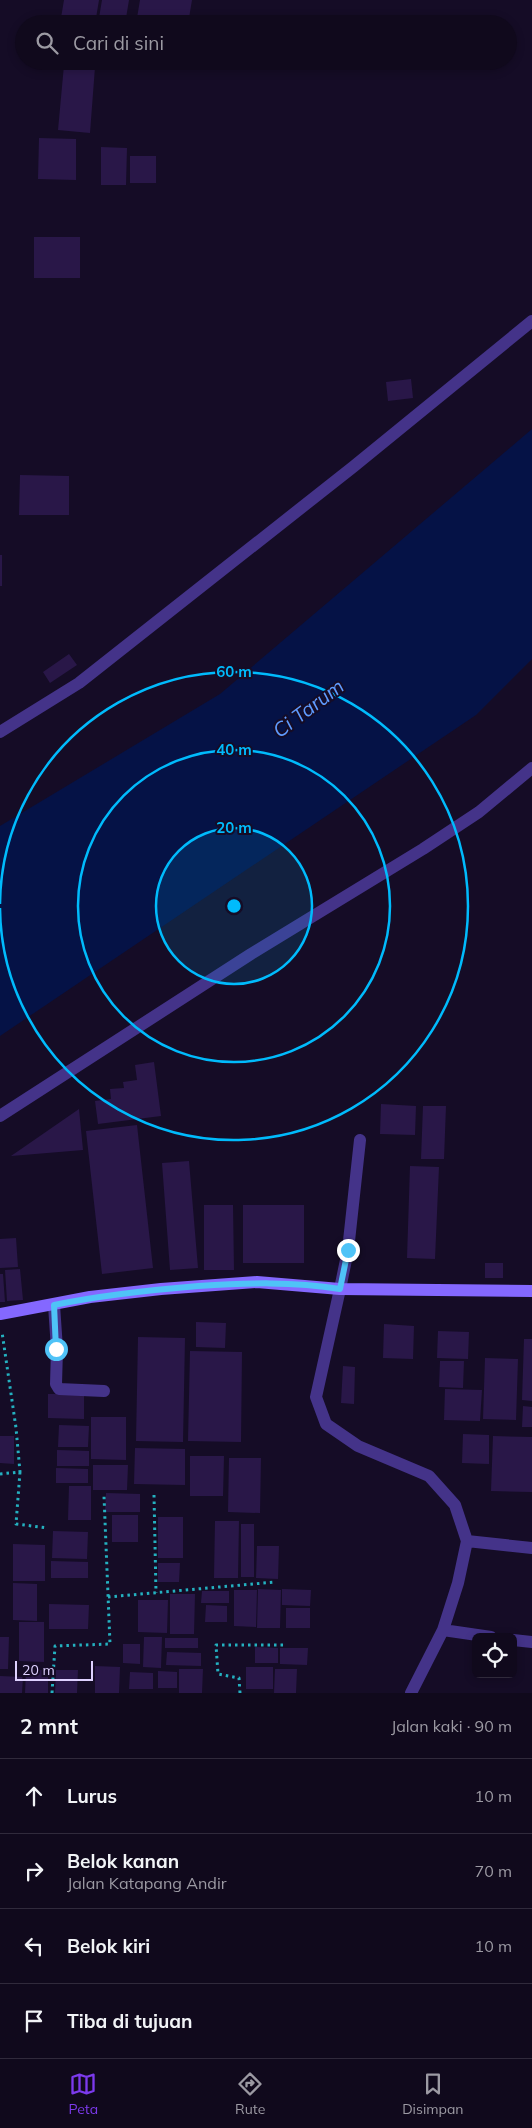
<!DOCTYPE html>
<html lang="id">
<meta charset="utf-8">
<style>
:root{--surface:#10091c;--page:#191225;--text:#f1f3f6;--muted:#9c9aa3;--line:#302a3b;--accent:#7c3aed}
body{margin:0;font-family:Mulish,sans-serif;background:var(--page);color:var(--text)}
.controls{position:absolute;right:15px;bottom:15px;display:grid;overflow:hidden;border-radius:8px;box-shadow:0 2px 8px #0003}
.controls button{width:45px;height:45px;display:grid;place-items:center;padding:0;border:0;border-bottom:1px solid var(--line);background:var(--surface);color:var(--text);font:25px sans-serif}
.scale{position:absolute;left:15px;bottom:12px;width:78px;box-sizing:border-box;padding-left:5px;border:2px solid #ded1ff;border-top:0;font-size:14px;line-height:18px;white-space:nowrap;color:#ded1ff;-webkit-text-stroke:4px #150c26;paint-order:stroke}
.stop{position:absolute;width:15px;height:15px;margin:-11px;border:4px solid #4fc3f7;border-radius:50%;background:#fff}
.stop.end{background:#4fc3f7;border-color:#fff;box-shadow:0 1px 5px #0008}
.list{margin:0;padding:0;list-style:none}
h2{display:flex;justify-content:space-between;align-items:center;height:65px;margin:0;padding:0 20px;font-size:21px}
h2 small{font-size:16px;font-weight:400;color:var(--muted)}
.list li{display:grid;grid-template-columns:32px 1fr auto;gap:15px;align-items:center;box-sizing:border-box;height:75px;padding:0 20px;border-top:1px solid var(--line)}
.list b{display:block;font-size:19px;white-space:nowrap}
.list p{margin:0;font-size:16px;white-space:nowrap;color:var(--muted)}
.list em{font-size:16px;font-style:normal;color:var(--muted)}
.icon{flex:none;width:28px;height:28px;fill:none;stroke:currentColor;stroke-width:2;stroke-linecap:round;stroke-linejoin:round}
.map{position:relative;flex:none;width:532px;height:1693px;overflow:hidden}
.search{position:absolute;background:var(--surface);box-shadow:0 2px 8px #0003;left:15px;right:15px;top:15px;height:55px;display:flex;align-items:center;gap:12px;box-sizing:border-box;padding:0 18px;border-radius:28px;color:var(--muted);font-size:19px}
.sheet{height:365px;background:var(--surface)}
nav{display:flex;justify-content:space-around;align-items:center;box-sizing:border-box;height:70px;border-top:1px solid var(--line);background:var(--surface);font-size:14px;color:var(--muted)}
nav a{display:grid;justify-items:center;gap:2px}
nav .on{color:var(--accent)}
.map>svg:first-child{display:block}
.water{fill:#051246}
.building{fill:#291748}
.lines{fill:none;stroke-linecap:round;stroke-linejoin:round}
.path{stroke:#24b1c0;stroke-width:3;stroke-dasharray:2.5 4;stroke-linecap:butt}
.lane{stroke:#443389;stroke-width:12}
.street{stroke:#443389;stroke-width:12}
.secondary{stroke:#8468ff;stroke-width:12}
.route{stroke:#4fc3f7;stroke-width:6}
.ring{fill:none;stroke:#00bbfc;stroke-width:2.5}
.labels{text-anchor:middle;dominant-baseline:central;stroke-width:4;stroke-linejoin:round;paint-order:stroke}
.water-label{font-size:20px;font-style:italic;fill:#5f9bff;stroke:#150c26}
.centre{fill:#00bbfc;stroke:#150c26;stroke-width:2.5}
.ring-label{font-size:15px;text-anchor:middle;font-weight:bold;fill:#00bbfc;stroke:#150c26;stroke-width:4;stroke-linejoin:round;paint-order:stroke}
</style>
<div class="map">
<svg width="532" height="1693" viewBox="0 0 532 1693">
<rect width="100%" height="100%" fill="#150c26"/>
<!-- water -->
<path class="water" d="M532 429V659L476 715 0 1036V826L220 694Z"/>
<!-- building -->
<path class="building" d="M64 0H99L95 24H60Z
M102 0H129L125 24H98Z
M140 0H192L188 24H136Z
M64 65 95 67 90 133 58 130Z
M39 138 76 139V180L38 179Z
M101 147 127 148 126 185H101Z
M130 156H156V183H130Z
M34 237H80V278H34Z
M411 379 413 398 388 401 386 382Z
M20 475 69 476V515H19Z
M0 555H2V586H0Z
M69 654 77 665 50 683 43 672Z
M154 1062 161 1116 98 1124 95 1101 111 1099 110 1089 124 1088 123 1082 137 1080 135 1065Z
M381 1104 416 1106 415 1135 380 1134Z
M423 1106H446L444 1159H421Z
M79 1109 83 1150 11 1156Z
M137 1125 153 1268 102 1274 86 1131Z
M189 1161 198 1268 170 1270 162 1163Z
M410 1166 439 1167 435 1259 407 1258Z
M204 1205H233L234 1270H204Z
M243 1205H304V1263H243Z
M16 1238 18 1267 0 1268V1239Z
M485 1263H503V1278H485Z
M20 1269 23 1300 7 1301 5 1270Z
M0 1274H3L5 1302H0Z
M196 1322 226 1323 225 1348 196 1347Z
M384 1324 414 1326 413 1359 383 1358Z
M438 1331 469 1332 468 1359 437 1358Z
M138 1337 185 1338 183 1442 136 1441Z
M524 1339H532V1401L522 1400Z
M190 1351 242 1352 241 1442 188 1441Z
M485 1358 518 1359 516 1420 483 1419Z
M440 1361H464L463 1388 439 1387Z
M343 1366 355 1367 354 1404 341 1403Z
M445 1389 482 1390 480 1421 444 1420Z
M48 1394H84V1419L48 1418Z
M523 1406 532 1407V1427H522Z
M91 1417H126V1460L91 1459Z
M59 1425 89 1426 88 1447H58Z
M463 1434 489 1435V1464L462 1463Z
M0 1436H14V1464L0 1463Z
M493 1436 532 1437V1492L491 1491Z
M135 1448 185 1449V1485L134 1484Z
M57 1450 89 1451V1466H57Z
M190 1456H224L223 1496H190Z
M229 1458H261L260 1513 228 1512Z
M93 1465H128L127 1490H93Z
M56 1468 88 1469V1483H56Z
M69 1486H91V1520H68Z
M106 1493 140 1494V1512H105Z
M112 1515H138V1542H112Z
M158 1517H183V1558H158Z
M215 1521H239L238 1578H214Z
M241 1524H254V1577H241Z
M53 1531 88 1532 87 1559 52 1558Z
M13 1544 45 1545V1581H13Z
M257 1546H279L278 1579 256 1578Z
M51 1561 88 1562V1578H51Z
M158 1563H180L179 1582H158Z
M13 1583 37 1584V1621L13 1620Z
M258 1589 281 1590 280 1628H257Z
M282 1589 311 1590 310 1606 282 1605Z
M234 1590H257L256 1627 234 1626Z
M202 1591H229V1603H201Z
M170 1594H195L194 1634H170Z
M138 1600H168L167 1633 138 1632Z
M49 1604 89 1605 88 1629H49Z
M206 1605 227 1606V1622H205Z
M286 1608H310V1628H286Z
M19 1622H44V1662L19 1661Z
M0 1637H9L8 1669H0Z
M144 1637H162L161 1668 143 1667Z
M165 1638H198V1648H165Z
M123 1644H140V1664L123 1663Z
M255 1647 278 1648V1663H255Z
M280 1648H308L307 1665 280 1664Z
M167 1652 201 1653V1666L166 1665Z
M95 1666 120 1667 119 1693H95Z
M246 1667H273V1689H246Z
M179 1669H203L202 1693H179Z
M275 1669H297L296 1693H274Z
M26 1670H48V1693H25Z
M56 1670H78L77 1693H55Z
M158 1671 177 1672V1688H158Z
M130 1672 153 1673V1689H129Z
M0 1676 23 1677 22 1693H0Z"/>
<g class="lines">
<!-- path -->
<path class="path" d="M20 1472 16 1524 48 1528
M0 1474 20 1472 16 1428 2 1332
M154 1495 156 1593
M108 1597 275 1582
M52 1693 55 1646 110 1644 104 1496
M240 1693 239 1678 218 1674 216 1645H286"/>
<!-- lane -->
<path class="lane" d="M340 1289 348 1250 360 1140
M54 1305 57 1349 56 1384 59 1389 104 1391"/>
<!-- street -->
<path class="street" d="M0 732 79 683 353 467 532 321
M0 1116 251 954 423 849 479 812 532 768
M340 1289 316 1397 326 1424 358 1446 429 1476 455 1505 467 1541 458 1583 443 1630 411 1693
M467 1541 532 1548
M443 1630 491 1637
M513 1640 532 1642"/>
<!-- secondary -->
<path class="secondary" d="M0 1314 90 1297 161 1289 257 1282 340 1289 532 1291"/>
</g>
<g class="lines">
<!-- route -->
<path class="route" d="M56 1349 54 1305C102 1295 150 1290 198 1286 246 1283 293 1281 340 1289L348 1250"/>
</g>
<!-- distance rings -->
<circle cx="234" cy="906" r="78" fill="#00bbfc" fill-opacity=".12"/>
<g class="ring">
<circle cx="234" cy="906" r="78"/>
<circle cx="234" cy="906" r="156"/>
<path d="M0 904A234 234 0 1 1 0 908"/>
</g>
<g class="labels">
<!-- water labels -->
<g class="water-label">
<text transform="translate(308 708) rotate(-37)">Ci Tarum</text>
</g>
</g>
<circle cx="234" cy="906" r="8" class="centre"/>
<g class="ring-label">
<text x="234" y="677">60 m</text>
<text x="234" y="755">40 m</text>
<text x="234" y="833">20 m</text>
</g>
</svg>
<div class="controls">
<button><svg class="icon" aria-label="locate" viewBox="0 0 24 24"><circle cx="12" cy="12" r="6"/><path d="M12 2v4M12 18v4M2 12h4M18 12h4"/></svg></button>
</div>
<div class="scale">20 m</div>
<div class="stop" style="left:56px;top:1349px"></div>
<div class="stop end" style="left:348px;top:1250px"></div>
<div class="search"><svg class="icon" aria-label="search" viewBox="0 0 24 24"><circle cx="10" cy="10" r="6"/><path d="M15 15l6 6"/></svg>Cari di sini</div>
</div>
<section class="sheet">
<h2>2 mnt<small>Jalan kaki · 90 m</small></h2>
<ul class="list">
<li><svg class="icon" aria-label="ahead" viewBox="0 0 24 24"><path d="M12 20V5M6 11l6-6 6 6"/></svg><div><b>Lurus</b></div><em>10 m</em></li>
<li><svg class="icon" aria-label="right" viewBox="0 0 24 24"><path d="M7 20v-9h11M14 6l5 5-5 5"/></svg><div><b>Belok kanan</b><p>Jalan Katapang Andir</p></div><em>70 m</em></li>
<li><svg class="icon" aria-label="left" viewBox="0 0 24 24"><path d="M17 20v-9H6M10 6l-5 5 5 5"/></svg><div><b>Belok kiri</b></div><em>10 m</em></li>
<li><svg class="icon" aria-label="arrive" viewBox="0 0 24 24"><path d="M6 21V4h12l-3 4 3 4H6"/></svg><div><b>Tiba di tujuan</b></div></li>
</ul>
</section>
<nav>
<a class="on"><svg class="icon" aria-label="map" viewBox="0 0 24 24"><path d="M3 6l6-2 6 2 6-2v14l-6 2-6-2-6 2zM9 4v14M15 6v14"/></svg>Peta</a>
<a><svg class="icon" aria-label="directions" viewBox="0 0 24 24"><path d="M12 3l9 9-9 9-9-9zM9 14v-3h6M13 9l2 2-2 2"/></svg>Rute</a>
<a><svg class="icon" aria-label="saved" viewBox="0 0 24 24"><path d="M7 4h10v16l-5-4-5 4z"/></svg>Disimpan</a>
</nav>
